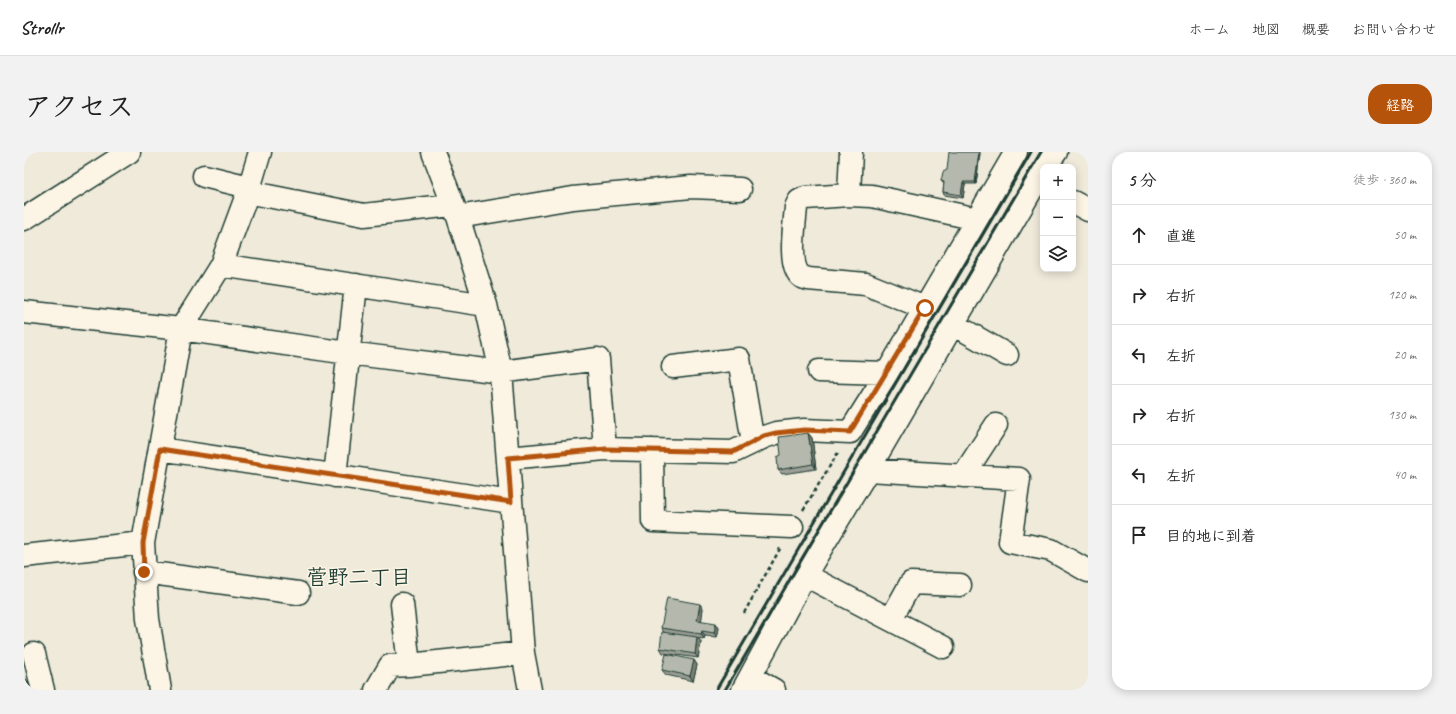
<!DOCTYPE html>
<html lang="ja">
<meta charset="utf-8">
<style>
:root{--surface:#fff;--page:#f2f2f2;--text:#222;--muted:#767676;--line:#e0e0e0;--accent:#b45309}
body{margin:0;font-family:Caveat,"Klee One",sans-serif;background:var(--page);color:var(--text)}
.controls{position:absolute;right:12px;top:12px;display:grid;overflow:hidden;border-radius:8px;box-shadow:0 2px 10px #0003}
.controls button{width:36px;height:36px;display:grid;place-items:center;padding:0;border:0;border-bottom:1px solid var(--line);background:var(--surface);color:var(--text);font:20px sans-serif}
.stop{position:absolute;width:12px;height:12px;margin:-9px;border:3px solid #b45309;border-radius:50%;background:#fff}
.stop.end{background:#b45309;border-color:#fff;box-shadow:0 1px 4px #0008}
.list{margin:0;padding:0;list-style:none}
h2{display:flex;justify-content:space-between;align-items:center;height:52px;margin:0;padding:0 16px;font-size:17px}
h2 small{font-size:13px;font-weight:400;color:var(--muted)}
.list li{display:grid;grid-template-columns:26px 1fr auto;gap:12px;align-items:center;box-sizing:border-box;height:60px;padding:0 16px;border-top:1px solid var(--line)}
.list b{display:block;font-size:15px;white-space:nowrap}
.list em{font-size:13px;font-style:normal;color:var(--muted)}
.icon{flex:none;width:22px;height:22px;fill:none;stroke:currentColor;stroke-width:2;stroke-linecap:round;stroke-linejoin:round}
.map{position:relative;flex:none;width:1064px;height:538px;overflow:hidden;border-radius:16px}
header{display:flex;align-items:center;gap:24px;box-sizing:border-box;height:56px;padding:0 20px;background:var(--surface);border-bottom:1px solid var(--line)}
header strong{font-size:19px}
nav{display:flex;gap:22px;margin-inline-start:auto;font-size:14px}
.intro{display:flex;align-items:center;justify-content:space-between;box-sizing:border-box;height:96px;padding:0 24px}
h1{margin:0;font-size:28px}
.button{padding:10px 18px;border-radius:16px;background:var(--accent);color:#fff;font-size:14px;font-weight:700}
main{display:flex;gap:24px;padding:0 24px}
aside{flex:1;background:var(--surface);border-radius:16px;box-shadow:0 2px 10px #0003}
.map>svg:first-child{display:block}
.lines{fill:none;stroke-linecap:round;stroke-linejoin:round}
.minor-casing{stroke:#1f3d34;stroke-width:25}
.path{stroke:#1f3d34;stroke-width:2.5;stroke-dasharray:4 3;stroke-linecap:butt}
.minor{stroke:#fcf5e5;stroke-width:22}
.rail{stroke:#1f3d34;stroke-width:3}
.wall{fill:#9c9f95;stroke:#1f3d34}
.shaded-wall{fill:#7f8279;stroke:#1f3d34}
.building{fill:#b5b9ad;stroke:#1f3d34}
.route{stroke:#b45309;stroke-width:5}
.labels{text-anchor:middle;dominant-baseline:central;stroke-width:3;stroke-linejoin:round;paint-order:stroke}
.neighbourhood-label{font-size:21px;font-weight:bold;fill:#1f3d34;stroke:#fcf5e5}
</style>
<header>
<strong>Strollr</strong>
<nav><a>ホーム</a><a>地図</a><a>概要</a><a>お問い合わせ</a></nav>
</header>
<div class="intro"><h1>アクセス</h1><a class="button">経路</a></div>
<main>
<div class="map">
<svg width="1064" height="538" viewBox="0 0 1064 538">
<rect width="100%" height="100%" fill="#efeada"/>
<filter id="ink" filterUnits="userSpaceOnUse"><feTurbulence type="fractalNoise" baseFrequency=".025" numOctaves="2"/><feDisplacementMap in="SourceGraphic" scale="8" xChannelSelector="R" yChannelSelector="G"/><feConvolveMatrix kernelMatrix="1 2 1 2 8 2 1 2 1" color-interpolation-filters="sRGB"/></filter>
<g filter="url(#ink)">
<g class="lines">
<!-- minor casing -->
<g class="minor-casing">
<path id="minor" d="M409 0 434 65 462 153 477 220 499 501 506 538
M827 0 825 43 848 44 953 67
M1021 15 1032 0
M180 24 225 35
M224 40 340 63 428 53
M825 43 781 46 775 49 772 55C771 71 763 115 778 125 780 126 782 126 784 127L842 132 901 156
M1049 50 1064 58
M434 65 549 46 667 35 716 37
M0 67 105 0
M197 113 462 153
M0 160 157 177 324 201 477 220 574 207 581 297
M929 172 983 203
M649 215 715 207 729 290
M795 219 863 221
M136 297 487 350
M628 298 629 369 768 375
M484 306 581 297 709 300 740 285 752 281 780 278 826 280 863 221 992 0
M844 318 995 327 986 390 1027 398 1064 419
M311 324 332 133
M939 324 972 273
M0 404 119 391
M120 420 274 441
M781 423 919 495
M378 452 385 513 499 501
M867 467 887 431 936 433
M10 502 19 538
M727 525 750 538
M136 538 124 467 119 391 157 177 197 113 224 40 236 0
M352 538 366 514 385 513
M719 538 781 423 844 318 1019 18"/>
</g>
<!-- path -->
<path class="path" d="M779 358 815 299
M720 461 757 395"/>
<!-- minor -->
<use href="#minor" class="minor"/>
<!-- rail -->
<path class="rail" d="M692 538 1007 0
M701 538 1017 0"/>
</g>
<!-- wall -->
<path class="wall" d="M956 1 952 32H941L939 46 920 43 919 40 920 32 917 29 923 18Z
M784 281 788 286 792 317 758 322 754 318 757 303Z
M679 456 677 469 695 476 693 485 681 484 680 487 674 486 677 490 674 506 639 501 636 496 640 480 637 476Z
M670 508 673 513 669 529 642 523 638 518Z"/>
<!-- shaded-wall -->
<path class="shaded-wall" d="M955 0H956V1L952 32 951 30Z
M939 30 941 32 939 46 937 43Z
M784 281 788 286 792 317 789 312Z
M676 452 679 456 677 473 673 468Z
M692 471 695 476 693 485 690 481Z
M678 479 681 484 680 487 677 482Z
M673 485 677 490 674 506 671 502Z
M670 508 673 513 669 529 666 524Z
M2 527 5 532 7 538H5Z"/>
<!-- building -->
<path class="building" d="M925 0H955L951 30H939L937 43 919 40 920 30 917 29 919 20 923 18Z
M784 281 789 312 754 318 753 305 757 303 755 285Z
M643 446 676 452 673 468 692 471 690 481 678 479 677 482 637 476Z
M638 480 673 485 671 502 636 496Z
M642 502 670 508 666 524 638 518Z
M0 527H2L5 538H0Z"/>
</g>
<g class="lines" filter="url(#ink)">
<!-- route -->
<path class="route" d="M120 420 119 391 136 297 487 350 484 306 582 297 709 300 740 284 752 281 780 278 826 280 901 156"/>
</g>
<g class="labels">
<!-- neighbourhood labels -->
<g class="neighbourhood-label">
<text x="335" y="425">菅野二丁目</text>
</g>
</g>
</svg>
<div class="controls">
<button>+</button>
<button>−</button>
<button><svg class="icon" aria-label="layers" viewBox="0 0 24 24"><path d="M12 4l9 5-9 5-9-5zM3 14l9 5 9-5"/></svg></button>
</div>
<div class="stop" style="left:901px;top:156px"></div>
<div class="stop end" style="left:120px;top:420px"></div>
</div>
<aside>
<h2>5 分<small>徒歩 · 360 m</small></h2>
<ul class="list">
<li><svg class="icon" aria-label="ahead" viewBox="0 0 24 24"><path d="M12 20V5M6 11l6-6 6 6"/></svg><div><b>直進</b></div><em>50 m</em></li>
<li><svg class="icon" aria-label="right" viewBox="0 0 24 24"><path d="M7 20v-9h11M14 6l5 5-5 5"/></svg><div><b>右折</b></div><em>120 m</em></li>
<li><svg class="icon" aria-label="left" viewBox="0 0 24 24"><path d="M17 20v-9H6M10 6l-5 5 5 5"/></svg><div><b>左折</b></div><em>20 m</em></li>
<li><svg class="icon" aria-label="right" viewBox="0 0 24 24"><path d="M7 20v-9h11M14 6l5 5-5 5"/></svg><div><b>右折</b></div><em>130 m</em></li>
<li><svg class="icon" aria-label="left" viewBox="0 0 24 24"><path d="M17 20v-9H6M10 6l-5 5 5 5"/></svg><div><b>左折</b></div><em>40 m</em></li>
<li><svg class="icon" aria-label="arrive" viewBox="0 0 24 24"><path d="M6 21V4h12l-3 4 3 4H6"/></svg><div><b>目的地に到着</b></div></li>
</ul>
</aside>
</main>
